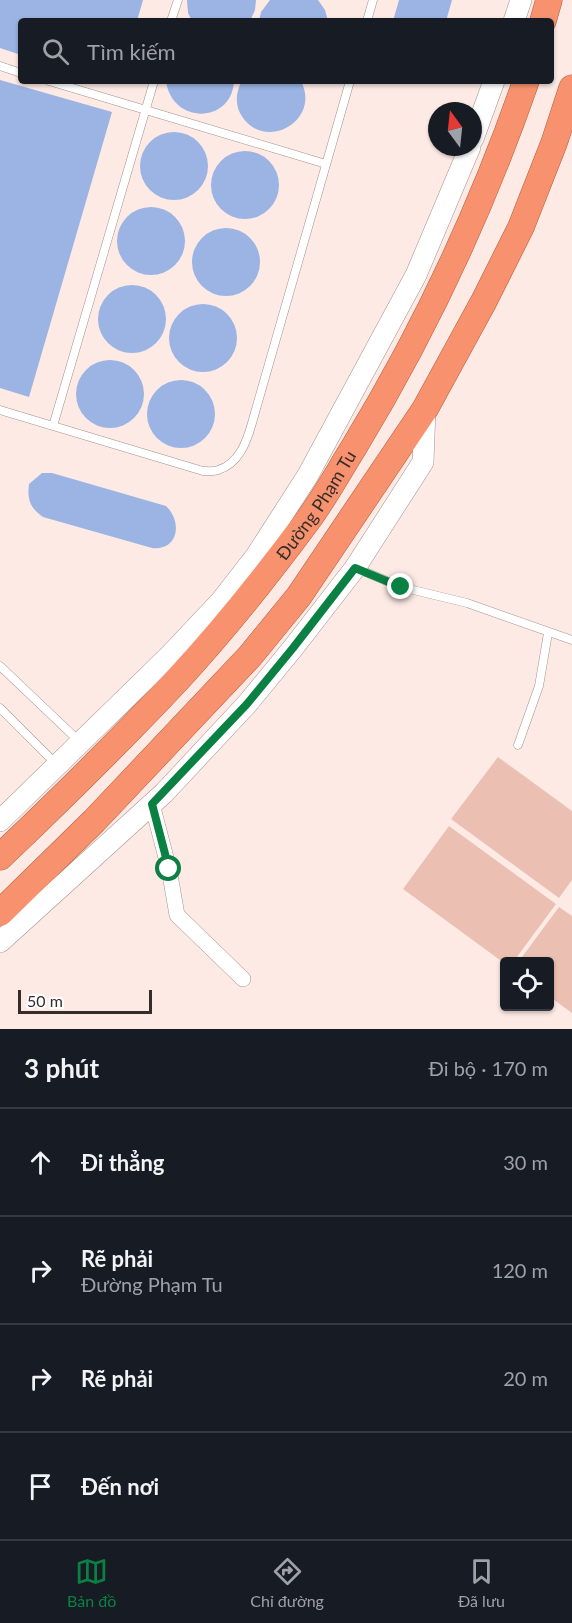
<!DOCTYPE html>
<html lang="vi">
<meta charset="utf-8">
<style>
:root{--surface:#171b24;--page:#242831;--text:#f1f3f6;--muted:#9ea1a6;--line:#363941;--accent:#0b8043}
body{margin:0;font-family:Lato,sans-serif;background:var(--page);color:var(--text)}
.controls{position:absolute;right:18px;bottom:18px;display:grid;overflow:hidden;border-radius:6px;box-shadow:0 2px 4px #0004}
.controls button{width:54px;height:54px;display:grid;place-items:center;padding:0;border:0;border-bottom:2px solid var(--line);background:var(--surface);color:var(--text);font:30px sans-serif}
.compass{position:absolute;left:428px;top:102px;width:54px;height:54px;border-radius:50%;background:var(--surface);box-shadow:0 2px 4px #0004;rotate:345deg}
.scale{position:absolute;left:18px;bottom:15px;width:134px;box-sizing:border-box;padding-left:6px;border:3px solid #342d2b;border-top:0;font-size:16px;line-height:21px;white-space:nowrap;color:#342d2b;-webkit-text-stroke:4px #fff;paint-order:stroke}
.stop{position:absolute;width:18px;height:18px;margin:-14px;border:4px solid #0b8043;border-radius:50%;background:#fff}
.stop.end{background:#0b8043;border-color:#fff;box-shadow:0 2px 6px #0008}
.list{margin:0;padding:0;list-style:none}
h2{display:flex;justify-content:space-between;align-items:center;height:78px;margin:0;padding:0 24px;font-size:26px}
h2 small{font-size:20px;font-weight:400;color:var(--muted)}
.list li{display:grid;grid-template-columns:39px 1fr auto;gap:18px;align-items:center;box-sizing:border-box;height:108px;padding:0 24px;border-top:2px solid var(--line)}
.list b{display:block;font-size:22px;white-space:nowrap}
.list p{margin:0;font-size:20px;white-space:nowrap;color:var(--muted)}
.list em{font-size:20px;font-style:normal;color:var(--muted)}
.icon{flex:none;width:33px;height:33px;fill:none;stroke:currentColor;stroke-width:2;stroke-linecap:round;stroke-linejoin:round}
.map{position:relative;flex:none;width:572px;height:1029px;overflow:hidden}
.search{position:absolute;background:var(--surface);box-shadow:0 2px 4px #0004;left:18px;right:18px;top:18px;height:66px;display:flex;align-items:center;gap:15px;box-sizing:border-box;padding:0 21px;border-radius:6px;color:var(--muted);font-size:22px}
.sheet{height:510px;background:var(--surface)}
nav{display:flex;justify-content:space-around;align-items:center;box-sizing:border-box;height:84px;border-top:2px solid var(--line);background:var(--surface);font-size:16px;color:var(--muted)}
nav a{display:grid;justify-items:center;gap:3px}
nav .on{color:var(--accent)}
.map>svg:first-child{display:block}
.green{fill:#ebc0b2}
.water{fill:#9bb4e4}
.lines{fill:none;stroke-linecap:round;stroke-linejoin:round}
.service-casing{stroke:#a3928c;stroke-width:9}
.minor-casing{stroke:#a3928c;stroke-width:16}
.secondary-casing{stroke:#a3928c;stroke-width:22}
.trunk-casing{stroke:#b25d3f;stroke-width:27}
.service{stroke:#fff;stroke-width:8}
.minor{stroke:#fff;stroke-width:15}
.secondary{stroke:#fff;stroke-width:21}
.trunk{stroke:#f8926e;stroke-width:26}
.route{stroke:#0b8043;stroke-width:8}
.labels{text-anchor:middle;dominant-baseline:central;stroke-width:6;stroke-linejoin:round;paint-order:stroke}
.street-label{font-size:18px;fill:#342d2b;stroke:#fff}
</style>
<div class="map">
<svg width="572" height="1029" viewBox="0 0 572 1029">
<rect width="100%" height="100%" fill="#fdeae4"/>
<!-- green -->
<path class="green" d="M498 757 572 811V880L559 898 451 819Z
M449 826 556 904 514 961 504 962V963L403 889Z
M559 907 572 916V1013L550 997V962L519 961Z"/>
<!-- water -->
<path class="water" d="M0 0H143L137 21H21V55L0 48Z
M187 0H256L255 10 250 21H192L188 13Z
M270 0H318L325 10 328 21H259L261 12Z
M399 0H452L446 21H393Z
M0 80 112 112 29 397 0 388Z
M166 81H234C232 124 172 125 166 81Z
M242 81H301C322 122 262 154 240 113 235 103 236 91 242 81Z
M140 166a34 34 0 1 1 68 0a34 34 0 1 1-68 0Z
M211 185a34 34 0 1 1 68 0a34 34 0 1 1-68 0Z
M117 241a34 34 0 1 1 68 0a34 34 0 1 1-68 0Z
M192 262a34 34 0 1 1 68 0a34 34 0 1 1-68 0Z
M98 319a34 34 0 1 1 68 0a34 34 0 1 1-68 0Z
M169 338a34 34 0 1 1 68 0a34 34 0 1 1-68 0Z
M76 394a34 34 0 1 1 68 0a34 34 0 1 1-68 0Z
M147 414a34 34 0 1 1 68 0a34 34 0 1 1-68 0Z
M42 473H52L166 506C183 522 178 551 152 548L43 517C30 508 27 499 29 484Z"/>
<g class="lines">
<!-- service casing -->
<g class="service-casing">
<path id="service" d="M171 21 178 0
M367 21 373 0
M0 66 21 73
M49 81 326 164
M0 410 203 471C207 471 214 472 218 470 239 464 247 441 252 423L350 81
M53 426 154 81
M356 568 401 587 467 603 572 640
M0 666 80 742
M0 708 57 765
M518 745 539 686 548 633"/>
</g>
<!-- minor casing -->
<g class="minor-casing">
<path id="minor" d="M152 804 169 869 177 915 243 979"/>
</g>
<!-- secondary casing -->
<g class="secondary-casing">
<path id="secondary" d="M514 21 521 0
M473 139 494 81
M0 821 171 654 221 601 256 556 308 475 416 275 470 147
M0 942 164 793 247 704 293 648 355 568 423 462 425 409"/>
</g>
<!-- trunk casing -->
<g class="trunk-casing">
<g id="trunk">
<path d="M543 21 549 0"/>
<path id="s1" d="M0 857C61 799 121 740 179 678 225 628 268 574 308 520 325 497 339 471 354 447 424 332 482 208 526 81"/>
<path d="M0 913 94 821 250 656 299 596 425 409 484 301 521 227 554 143 572 88"/>
</g>
</g>
<!-- service -->
<use href="#service" class="service"/>
<!-- minor -->
<use href="#minor" class="minor"/>
<!-- secondary -->
<use href="#secondary" class="secondary"/>
<!-- trunk -->
<use href="#trunk" class="trunk"/>
</g>
<g class="lines">
<!-- route -->
<path class="route" d="M169 869 152 804 247 704 293 648 355 568 401 587"/>
</g>
<g class="labels">
<!-- street labels -->
<g class="street-label">
<text stroke="none"><textPath href="#s1" startOffset="474">Đường Phạm Tu</textPath></text>
</g>
</g>
</svg>
<div class="controls">
<button><svg class="icon" aria-label="locate" viewBox="0 0 24 24"><circle cx="12" cy="12" r="6"/><path d="M12 2v4M12 18v4M2 12h4M18 12h4"/></svg></button>
</div>
<svg class="compass" viewBox="-18 -18 36 36"><path d="M0-13l5 13h-10z" fill="#e53935"/><path d="M0 13l5-13h-10z" fill="#9ea1a6"/></svg>
<div class="scale">50 m</div>
<div class="stop" style="left:169px;top:869px"></div>
<div class="stop end" style="left:401px;top:587px"></div>
<div class="search"><svg class="icon" aria-label="search" viewBox="0 0 24 24"><circle cx="10" cy="10" r="6"/><path d="M15 15l6 6"/></svg>Tìm kiếm</div>
</div>
<section class="sheet">
<h2>3 phút<small>Đi bộ · 170 m</small></h2>
<ul class="list">
<li><svg class="icon" aria-label="ahead" viewBox="0 0 24 24"><path d="M12 20V5M6 11l6-6 6 6"/></svg><div><b>Đi thẳng</b></div><em>30 m</em></li>
<li><svg class="icon" aria-label="right" viewBox="0 0 24 24"><path d="M7 20v-9h11M14 6l5 5-5 5"/></svg><div><b>Rẽ phải</b><p>Đường Phạm Tu</p></div><em>120 m</em></li>
<li><svg class="icon" aria-label="right" viewBox="0 0 24 24"><path d="M7 20v-9h11M14 6l5 5-5 5"/></svg><div><b>Rẽ phải</b></div><em>20 m</em></li>
<li><svg class="icon" aria-label="arrive" viewBox="0 0 24 24"><path d="M6 21V4h12l-3 4 3 4H6"/></svg><div><b>Đến nơi</b></div></li>
</ul>
</section>
<nav>
<a class="on"><svg class="icon" aria-label="map" viewBox="0 0 24 24"><path d="M3 6l6-2 6 2 6-2v14l-6 2-6-2-6 2zM9 4v14M15 6v14"/></svg>Bản đồ</a>
<a><svg class="icon" aria-label="directions" viewBox="0 0 24 24"><path d="M12 3l9 9-9 9-9-9zM9 14v-3h6M13 9l2 2-2 2"/></svg>Chỉ đường</a>
<a><svg class="icon" aria-label="saved" viewBox="0 0 24 24"><path d="M7 4h10v16l-5-4-5 4z"/></svg>Đã lưu</a>
</nav>
